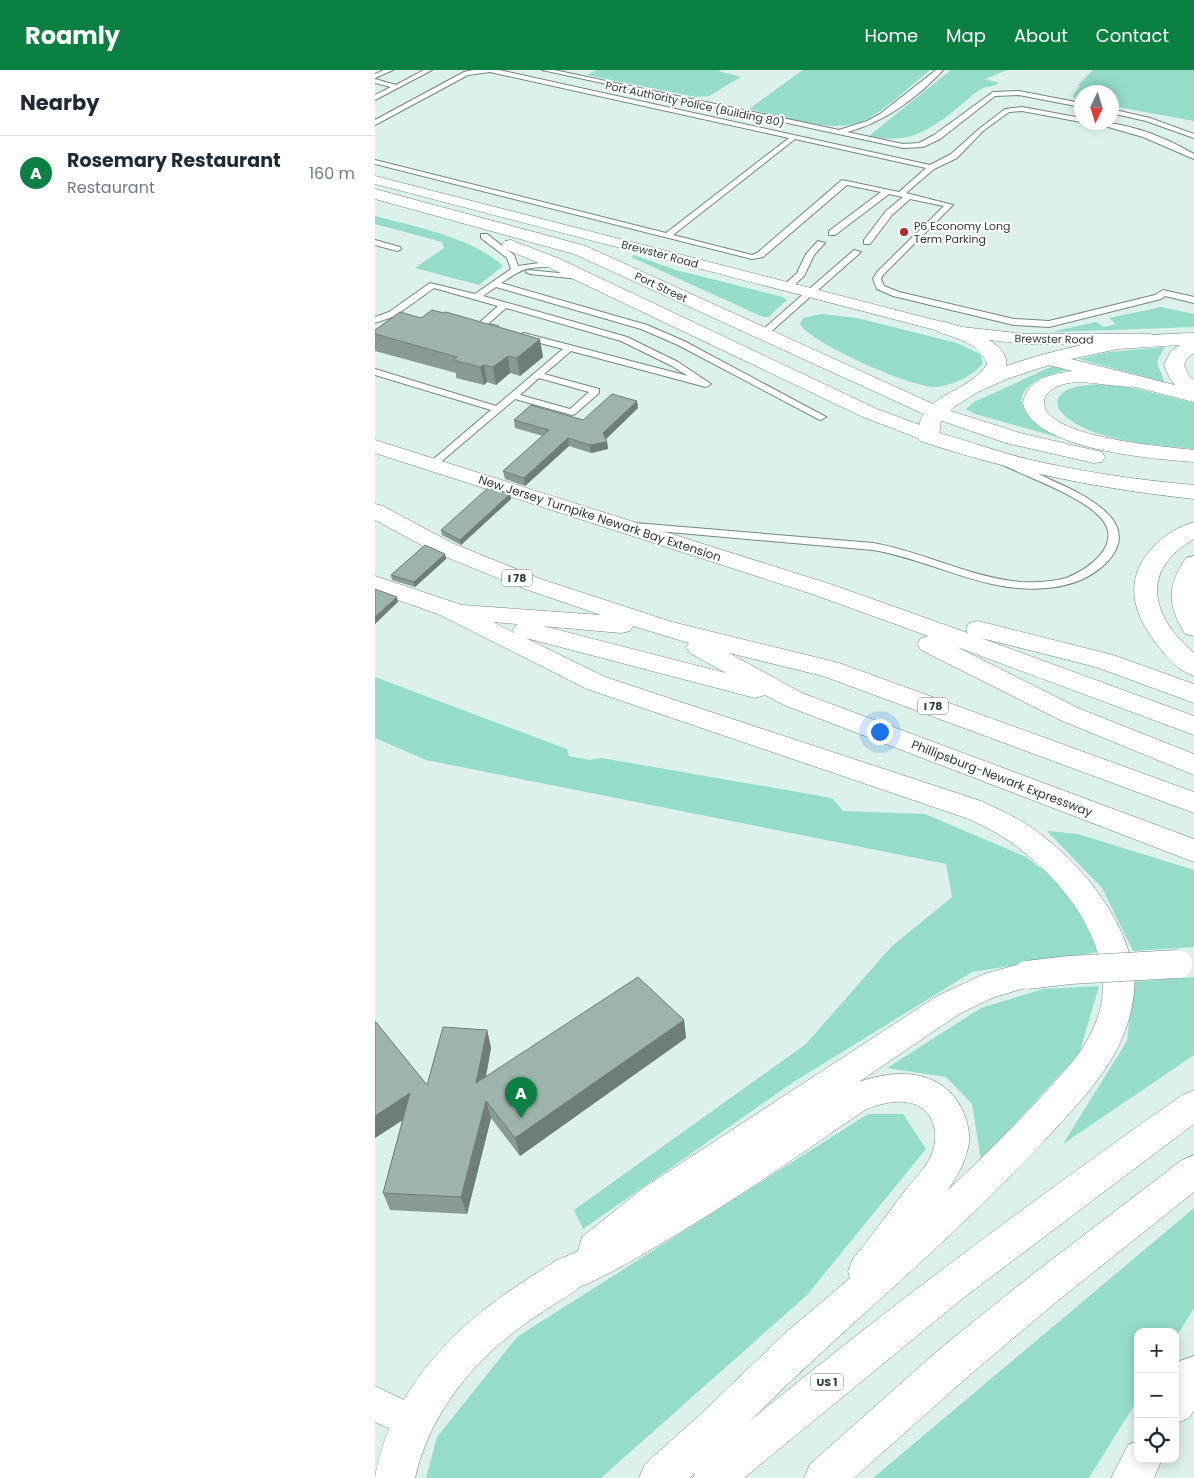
<!DOCTYPE html>
<meta charset="utf-8">
<style>
:root{--surface:#fff;--page:#f6f6f7;--text:#1f2937;--muted:#747a83;--line:#e0e1e3;--accent:#0b8043}
body{margin:0;font-family:Poppins,sans-serif;background:var(--page);color:var(--text)}
.controls{position:absolute;right:15px;bottom:15px;display:grid;overflow:hidden;border-radius:10px;box-shadow:0 2px 12px #0003}
.controls button{width:45px;height:45px;display:grid;place-items:center;padding:0;border:0;border-bottom:1px solid var(--line);background:var(--surface);color:var(--text);font:25px sans-serif}
.compass{position:absolute;left:699px;top:15px;width:45px;height:45px;border-radius:50%;background:var(--surface);box-shadow:0 2px 12px #0003;rotate:184deg}
.you{position:absolute;left:504px;top:661px;width:18px;height:18px;margin:-12px;border:4px solid #fff;border-radius:50%;background:#1a73e8;box-shadow:0 0 0 8px #1a73e833}
.badge{display:grid;place-items:center;width:32px;height:32px;border-radius:50%;background:var(--accent);color:#fff;font-size:16px;font-weight:700}
.pin{position:absolute;translate:-50% -41px;filter:drop-shadow(0 1px 2px #0008)}
.pin::after{content:'';position:absolute;top:26px;width:18px;height:15px;background:inherit;clip-path:polygon(0 0,100% 0,50% 100%)}
.list{margin:0;padding:0;list-style:none}
h2{display:flex;justify-content:space-between;align-items:center;height:65px;margin:0;padding:0 20px;font-size:21px}
h2 small{font-size:16px;font-weight:400;color:var(--muted)}
.list li{display:grid;grid-template-columns:32px 1fr auto;gap:15px;align-items:center;box-sizing:border-box;height:75px;padding:0 20px;border-top:1px solid var(--line)}
.list b{display:block;font-size:19px;white-space:nowrap}
.list p{margin:0;font-size:16px;white-space:nowrap;color:var(--muted)}
.list em{font-size:16px;font-style:normal;color:var(--muted)}
.icon{flex:none;width:28px;height:28px;fill:none;stroke:currentColor;stroke-width:2;stroke-linecap:round;stroke-linejoin:round}
.map{position:relative;flex:none;width:819px;height:1408px;overflow:hidden}
header{display:flex;align-items:center;gap:30px;box-sizing:border-box;height:70px;padding:0 25px;background:var(--accent);color:#fff}
header strong{font-size:24px}
nav{display:flex;gap:28px;margin-inline-start:auto;font-size:18px}
main{display:flex}
aside{flex:1;background:var(--surface)}
.map>svg:first-child{display:block}
.green{fill:#95ddc9}
.lines{fill:none;stroke-linecap:round;stroke-linejoin:round}
.service-casing{stroke:#728780;stroke-width:2}
.minor-casing{stroke:#728780;stroke-width:1}
.tertiary-casing{stroke:#728780;stroke-width:1}
.secondary-casing{stroke:#728780;stroke-width:1}
.motorway-casing{stroke:#728780;stroke-width:1}
.service{fill:#fff;fill-rule:evenodd}
.minor{fill:#fff;fill-rule:evenodd}
.tertiary{fill:#fff;fill-rule:evenodd}
.secondary{fill:#fff;fill-rule:evenodd}
.motorway{fill:#fff;fill-rule:evenodd}
.motorway-bridge-casing{stroke:#728780;stroke-width:29;stroke-linecap:butt}
.motorway-bridge{stroke:#fff;stroke-width:28}
.wall{fill:#889a94}
.shaded-wall{fill:#6f7d78}
.building{fill:#9eb3ac;stroke:#6f7d78}
.poi-dot{fill:#b6262c;stroke:#fff;stroke-width:2}
.labels{text-anchor:middle;dominant-baseline:central;stroke-width:4;stroke-linejoin:round;paint-order:stroke}
.far-street-label{font-size:11px;fill:#2f3835;stroke:#fff}
.far-poi-label{font-size:11px;fill:#2f3835;stroke:#fff;text-anchor:start}
.shield{fill:#fff;stroke:#6d7472;stroke-width:1}
.shield-label{font-size:11px;font-weight:bold;fill:#2f3835}
.street-label{font-size:12px;fill:#2f3835;stroke:#fff}
</style>
<header>
<strong>Roamly</strong>
<nav><a>Home</a><a>Map</a><a>About</a><a>Contact</a></nav>
</header>
<main>
<aside>
<h2>Nearby<small></small></h2>
<ul class="list">
<li><span class="badge">A</span><div><b>Rosemary Restaurant</b><p>Restaurant</p></div><em>160 m</em></li>
</ul>
</aside>
<div class="map">
<svg width="819" height="1408" viewBox="0 0 819 1408">
<rect width="100%" height="100%" fill="#dbf1ea"/>
<!-- green -->
<path class="green" d="M221 0H345L344 1 366 7 334 26 321 27 212 5Z
M428 0H555C536 15 515 36 494 48 461 67 409 47 374 39Z
M576 0H632L610 9 624 13C618 17 612 16 606 19 599 23 592 30 585 36 555 60 535 75 494 66Z
M718 0H819V51L737 36 736 22H706V30L698 27 699 24 705 16 703 15Z
M0 146C39 156 98 168 128 196L104 215 40 198 69 178 67 172 0 154Z
M259 185 301 200 408 227 412 230 393 247H388L256 187Z
M786 237 819 244V257L680 262V261L721 252 729 257 741 254 734 248Z
M446 244 482 248 582 273 605 284 608 293C600 305 576 316 561 317 539 319 435 273 425 254L428 248Z
M790 277C776 299 785 293 789 312L704 289 734 282Z
M678 296 692 300C632 313 633 343 686 368L600 344 591 339 599 332Z
M726 314 750 316 819 333V379C787 376 751 373 721 363 710 359 674 343 684 327 691 315 714 315 726 314Z
M0 607 192 679 194 686 214 690 227 688 457 728 468 741 550 744 651 787 692 818 724 882 597 902 417 1013 208 1159 199 1140 431 974 516 877 577 827 571 794 51 690 0 668Z
M672 761 703 764 819 800V877L758 881 727 818Z
M819 907V985L688 1074 752 971 758 912Z
M724 916 704 984 606 1090 597 1034 571 1007 512 998 606 938 668 919Z
M493 1044H528L551 1079 432 1225 226 1408H51L62 1367 142 1267Z
M819 1138V1238L800 1269V1262H763V1329L714 1408H498Z"/>
<g class="lines">
<!-- service casing -->
<g class="service-casing">
<path id="service" d="M9 0H18L0 8V4Z
M49 0H57L0 30V25L16 17 0 13V9L21 15Z
M99 0H124L555 95 576 84 604 59 630 39 647 37 706 48V52L647 41 634 42 608 61 582 88 559 99 531 123 578 135 508 205 506 209 509 216 524 222 639 249 674 251 780 225 788 220 819 227V233L790 226 786 229 674 257 639 255 518 226 502 219 498 209 502 202 569 136 535 129 517 145 495 174H489V170L511 141 528 127 514 124 460 165H454V161L506 122 472 115 388 187 377 189 0 94V90L291 163 414 68 115 2 93 5 0 55V50L89 2ZM420 69 551 98 524 122 467 110 382 183 377 185 298 165Z
M167 0H179L464 60 492 51 505 44 561 0H568C543 27 509 53 472 62L528 74 544 73 559 65 618 22 644 21 706 33V37L644 25 620 26 565 69 548 77 528 78Z
M736 39 775 48 819 64V68L771 51 736 43Z
M716 52C752 52 788 66 819 84V89L768 67Z
M106 164H112L139 185 143 196 179 191 183 193C175 199 161 196 151 199 142 202 134 208 126 213L272 255 309 271 451 347 446 350 443 349 303 275 266 259 121 217 108 226 252 267 303 292 336 314 331 317 196 281 169 304 224 319V323L200 344 197 345 140 329 61 396H55V392L116 340 0 305V299L121 336 188 279 146 268V264L149 263 313 306 297 296 246 271 131 238 113 254 123 256V260L104 257V253L123 236 59 218 20 246 0 253V247L14 242 55 213 100 224 136 199 132 188 106 168ZM164 308 214 322 195 339 145 325Z
M0 170 25 177 26 179 22 181 0 175Z
M443 171 450 173 439 185 429 206 415 219H409V215L422 203 431 184Z
M479 180 486 182 391 266H385V262Z
M152 200 205 205 209 207 205 209 155 204 151 202Z
M629 389C644 393 660 402 674 409 703 422 770 450 733 491 717 508 695 516 672 518 611 524 557 490 498 480L260 459 255 456 260 453 498 473C549 482 594 507 645 512 660 513 676 512 691 508 713 500 749 474 726 448 705 425 654 408 626 394V390Z"/>
</g>
<!-- minor casing -->
<g class="minor-casing">
<path id="minor" d="M0 106 587 257 651 264H774L780 265 782 269 780 273 774 274H651L587 267 0 114Z
M0 1316 52 1341 57 1353 52 1365 40 1370 0 1352Z"/>
</g>
<!-- tertiary casing -->
<g class="tertiary-casing">
<path id="tertiary" d="M570 252C587 257 636 272 631 296 692 275 754 264 819 263V283L812 288 809 295 814 306 819 310V332L674 295 632 309 603 322 579 337 566 350 564 366 561 371 553 372 545 371 542 366C544 360 544 352 547 347 562 321 597 319 612 294 606 274 581 268 563 262L560 258 563 254ZM805 275 796 281 789 295 795 309 800 315 696 289 743 279Z
M191 1187 204 1192 209 1205 204 1218C181 1234 156 1248 134 1266 89 1302 53 1351 40 1408H0C14 1325 76 1258 145 1214 160 1204 174 1194 191 1187Z"/>
</g>
<!-- secondary casing -->
<g class="secondary-casing">
<path id="secondary" d="M0 119 211 176 567 338 570 342 567 346 560 348 553 346 199 184 0 129Z
M136 170 185 189 502 339 561 361 564 366 561 371 553 372 488 347 173 197 130 179 127 175 130 171Z"/>
</g>
<!-- motorway casing -->
<g class="motorway-casing">
<path id="motorway" d="M704 300 737 302 768 307 771 311 768 315C743 322 707 304 681 317 675 320 670 324 669 331 666 368 794 377 819 380V392C780 389 657 380 648 333 652 306 683 303 704 300Z
M560 336 645 363 727 382 730 387 727 392 719 393 631 373 553 346 550 342 553 338Z
M553 360C586 368 619 381 652 389 707 402 763 410 819 415V429C725 419 635 401 545 371L542 366 545 361Z
M0 370 458 515 593 563 591 559 594 553 603 551 738 585 819 614V633L721 597 606 568 819 646V665L582 577 703 638 819 684V705L685 650 546 580 542 574 546 568 553 566 440 525 0 383Z
M0 434 8 436 77 473 166 509 297 552 464 593 819 722V743L448 606 354 583 427 623 819 769V792L409 635 390 625 380 628 151 568 230 607 606 731C621 738 637 745 651 754 700 786 751 845 759 905 761 921 757 939 752 955 738 1000 701 1036 669 1071 577 1171 471 1255 375 1351 514 1236 660 1129 807 1025L819 1020V1054L587 1229 369 1408H318L320 1403 314 1408H264L270 1394 329 1341 409 1264 475 1208 473 1201 478 1189C496 1167 512 1144 529 1122 539 1109 553 1096 558 1081 563 1065 560 1046 545 1037 530 1027 505 1033 490 1040 427 1083 364 1127 299 1166 264 1187 229 1208 191 1223L178 1218 173 1205 178 1192 203 1181 207 1167 268 1118 562 926 609 904 652 892 663 896 668 905 663 914 617 928 584 944 484 1012C523 998 568 999 588 1041 593 1053 596 1066 593 1078 590 1093 581 1108 573 1120 605 1090 637 1058 667 1026 685 1006 704 987 716 963 755 890 690 808 631 769 619 761 605 754 591 748L212 619 63 544 0 522V506L87 535 226 545 150 519 61 483 0 450ZM118 552 142 554 138 560 139 563ZM168 556 246 563 255 561 258 556 314 573 311 577 315 583 351 603Z
M819 452V469C764 501 776 546 819 583V606C804 601 793 589 784 577 757 544 747 508 780 475 790 465 804 456 819 452Z
M819 486V566L810 564C792 535 792 515 811 488Z
M819 1085V1122L680 1233 596 1304 479 1408H429L435 1394 568 1276 654 1207 807 1090Z
M819 1286V1340L814 1348 800 1354V1299L805 1291Z
M763 1371V1389H787L779 1408H736L753 1375Z"/>
</g>
<!-- service -->
<use href="#service" class="service"/>
<!-- minor -->
<use href="#minor" class="minor"/>
<!-- tertiary -->
<use href="#tertiary" class="tertiary"/>
<!-- secondary -->
<use href="#secondary" class="secondary"/>
<!-- motorway -->
<use href="#motorway" class="motorway"/>
<!-- motorway-bridge casing -->
<g class="motorway-bridge-casing">
<path id="motorway-bridge" d="M652 905 695 900 803 894"/>
</g>
<!-- motorway-bridge -->
<use href="#motorway-bridge" class="motorway-bridge"/>
</g>
<!-- wall -->
<path class="wall" d="M0 260 168 287 145 306 135 303 121 315 112 312 109 315 81 308V303L0 281Z
M263 338 231 369 232 372 233 379 216 383 194 376 150 416 130 409 128 401 168 366 140 358 139 350H208Z
M135 424 136 429 86 475 67 465 66 460Z
M70 484 71 489 40 517 17 510 16 505Z
M309 950 311 968 145 1086 116 1048 92 1144 15 1140 8 1123 28 1050 0 1068V951L52 1015 112 960 116 978 111 1007Z"/>
<!-- shaded-wall -->
<path class="shaded-wall" d="M165 269 168 287 145 306 142 288Z
M133 286 135 303 121 315 118 297Z
M109 295 112 312 109 315 105 297Z
M262 331 263 338 229 371 228 363Z
M193 368 194 376 150 416 149 408Z
M232 372 233 379 216 383 215 375Z
M135 424 136 429 86 475 85 470Z
M70 484 71 489 40 517 39 512Z
M22 527 23 532 0 554V547Z
M309 950 311 968 145 1086 140 1068Z
M112 960 116 978 106 1031 101 1013Z
M35 1023 41 1041 0 1068V1046Z
M111 1031 116 1048 92 1144 86 1127Z"/>
<!-- building -->
<path class="building" d="M57 240 69 243 71 242 165 269 142 288 133 286 118 297 109 295 105 297 78 290 82 287 0 264V260L25 242 46 248Z
M237 324 262 331 228 363 232 372 215 375 193 368 149 408 128 401 174 360 139 350 156 335 208 350Z
M114 417 135 424 85 470 66 460Z
M50 475 70 484 39 512 16 505Z
M0 519 22 527 0 547Z
M263 907 309 950 140 1068 111 1031 86 1127 8 1123 35 1023 0 1046V951L52 1015 68 957 112 960 101 1013Z"/>
<!-- markers -->
<circle class="poi-dot" cx="529" cy="162" r="5"/>
<g class="labels">
<!-- far-street labels -->
<g class="far-street-label">
<text transform="translate(320 34) rotate(12)">Port Authority Police (Building 80)</text>
<text transform="translate(285 184) rotate(15)">Brewster Road</text>
<text transform="translate(286 217) rotate(25)">Port Street</text>
<text transform="translate(679 269) rotate(1)">Brewster Road</text>
</g>
<!-- far-poi labels -->
<g class="far-poi-label">
<text x="539" y="156">P6 Economy Long<tspan x="539" dy="13">Term Parking</tspan></text>
</g>
<!-- shield labels -->
<g class="shield">
<rect x="127" y="499.5" width="30" height="17" rx="4"/>
<rect x="543" y="627.5" width="30" height="17" rx="4"/>
<rect x="436" y="1303.5" width="32" height="17" rx="4"/>
</g>
<g class="shield-label">
<text x="142" y="508">I 78</text>
<text x="558" y="636">I 78</text>
<text x="452" y="1312">US 1</text>
</g>
<!-- street labels -->
<g class="street-label">
<text transform="translate(225 448) rotate(18)">New Jersey Turnpike Newark Bay Extension</text>
<text transform="translate(627 708) rotate(21)">Phillipsburg-Newark Expressway</text>
</g>
</g>
</svg>
<div class="controls">
<button>+</button>
<button>−</button>
<button><svg class="icon" aria-label="locate" viewBox="0 0 24 24"><circle cx="12" cy="12" r="6"/><path d="M12 2v4M12 18v4M2 12h4M18 12h4"/></svg></button>
</div>
<svg class="compass" viewBox="-18 -18 36 36"><path d="M0-13l5 13h-10z" fill="#e53935"/><path d="M0 13l5-13h-10z" fill="#747a83"/></svg>
<div class="you"></div>
<div class="pin badge" style="left:146px;top:1048px">A</div>
</div>
</main>
